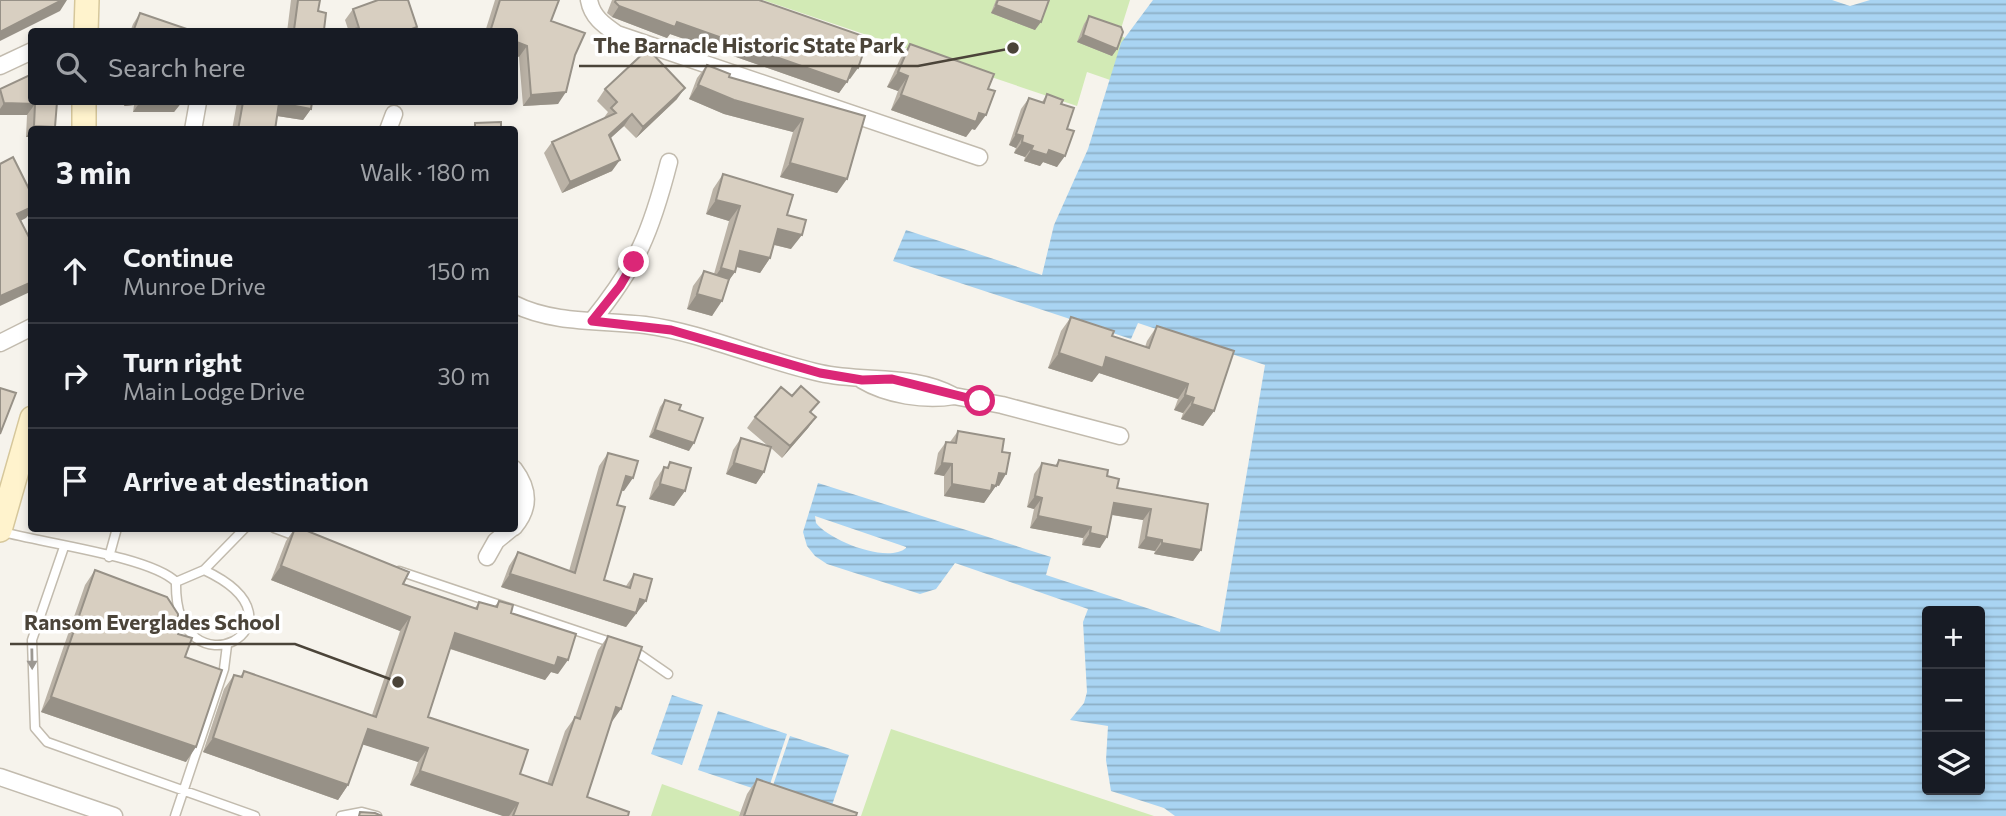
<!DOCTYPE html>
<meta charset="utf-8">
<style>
:root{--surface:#171b24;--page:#20242c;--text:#f1f3f6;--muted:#9ea1a6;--line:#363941}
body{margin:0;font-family:Commissioner,sans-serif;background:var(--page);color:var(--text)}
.controls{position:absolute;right:21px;bottom:21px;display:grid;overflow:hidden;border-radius:7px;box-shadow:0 4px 10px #0003}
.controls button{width:63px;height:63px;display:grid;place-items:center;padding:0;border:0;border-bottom:2px solid var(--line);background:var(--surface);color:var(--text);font:35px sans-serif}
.stop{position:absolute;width:21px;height:21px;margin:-16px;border:5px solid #db2777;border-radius:50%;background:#fff}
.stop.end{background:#db2777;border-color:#fff;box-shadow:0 2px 7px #0008}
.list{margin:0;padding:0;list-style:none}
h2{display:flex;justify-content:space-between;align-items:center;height:91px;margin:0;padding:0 28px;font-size:30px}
h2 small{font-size:23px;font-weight:400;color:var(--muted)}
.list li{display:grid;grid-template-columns:46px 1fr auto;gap:21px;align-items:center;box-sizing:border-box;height:105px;padding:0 28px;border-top:2px solid var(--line)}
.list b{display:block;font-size:26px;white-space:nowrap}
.list p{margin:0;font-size:23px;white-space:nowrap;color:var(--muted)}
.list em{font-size:23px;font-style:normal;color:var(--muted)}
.icon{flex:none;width:38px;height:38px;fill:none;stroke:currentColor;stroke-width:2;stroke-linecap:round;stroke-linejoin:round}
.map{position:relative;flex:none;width:2006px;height:816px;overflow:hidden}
.search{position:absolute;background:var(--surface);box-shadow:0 4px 10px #0003;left:28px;top:28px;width:490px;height:77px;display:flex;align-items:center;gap:18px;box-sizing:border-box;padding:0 24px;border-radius:7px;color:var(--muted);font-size:26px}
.panel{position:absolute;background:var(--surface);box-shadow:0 4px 10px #0003;left:28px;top:126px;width:490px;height:406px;border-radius:7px}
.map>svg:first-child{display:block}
.green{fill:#d2eab5}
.water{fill:url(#water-rules);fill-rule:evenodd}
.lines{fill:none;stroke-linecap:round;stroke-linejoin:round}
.lane-casing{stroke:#c2bbae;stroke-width:11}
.street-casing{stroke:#c2bbae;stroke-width:19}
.secondary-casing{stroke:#d6c79b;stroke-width:26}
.lane{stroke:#fff;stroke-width:8}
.street{stroke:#fff;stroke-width:16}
.secondary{stroke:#fff3cd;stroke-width:23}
.wall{fill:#bab2a6}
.shaded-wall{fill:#979187}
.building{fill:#d8cfc1;stroke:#979187;stroke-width:2}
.oneway{fill:#9c9892}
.route{stroke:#db2777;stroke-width:9}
.leader{fill:none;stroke:#4b4439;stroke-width:2.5}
.callout-dot{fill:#4b4439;stroke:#fff;stroke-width:2.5}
.callout-label{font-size:21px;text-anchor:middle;font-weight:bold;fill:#4b4439;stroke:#fff;stroke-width:7;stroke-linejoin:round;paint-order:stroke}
</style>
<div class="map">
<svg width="2006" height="816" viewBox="0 0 2006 816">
<defs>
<pattern id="water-rules" width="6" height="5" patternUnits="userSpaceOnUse" patternTransform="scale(1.75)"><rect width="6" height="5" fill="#a9d4f2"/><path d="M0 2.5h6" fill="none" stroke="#8caec5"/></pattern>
</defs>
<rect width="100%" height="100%" fill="#f6f3ec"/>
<!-- green -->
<path class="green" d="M763 0H1130L1119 35 1125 38 1113 81 1087 72 1077 106Z
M891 729 1154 816H861Z
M662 784 740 812 739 816H651Z"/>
<!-- water -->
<path class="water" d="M1153 0H1832L1850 6 1870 0H2006V816H1175L1164 808 1111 791 1106 760 1108 726 1070 720 1084 703 1087 692 1083 622 1088 609 955 563 936 589 920 594 827 564 815 556 807 546 803 532 818 483 1051 557 1046 575 1220 632 1265 365 1138 323 1131 339 893 261 906 230 1042 275 1054 225 1088 149 1121 43ZM815 516 906 547V548C887 564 829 540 816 523ZM1927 611H1980V790H1927Z
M672 695 703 705 682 765 651 754Z
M718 711 787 734 767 793 698 770Z
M790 736 849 755 829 814 770 794Z"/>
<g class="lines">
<!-- lane casing -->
<g class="lane-casing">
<path id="lane" d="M274 528 301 538
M3 532C43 543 152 557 176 582 174 701 321 625 204 570L176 582
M64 547 32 640 35 728 47 742 255 816
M109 557 117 528
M204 570 245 528
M399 571 613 643
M632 649 668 674
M175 816 224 669 227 645
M341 816 362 812 377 816"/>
</g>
<!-- street casing -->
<g class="street-casing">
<path id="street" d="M589 0C592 17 604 25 617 34L979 157
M0 66 32 51
M193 130 198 102
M388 130 394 114
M514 304C553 324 603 320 645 325 704 333 761 360 820 373 864 383 913 373 954 396 925 401 887 395 862 380
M592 321C638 264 651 232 669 162
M0 343 32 327
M954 396 1002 405 1120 436
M514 469C529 489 531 507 514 527
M487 557 496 541 512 528
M0 777 114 816"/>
</g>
<!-- secondary casing -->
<g class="secondary-casing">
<path id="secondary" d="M86 32 87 0
M84 130V102
M0 530 32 418"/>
</g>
<!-- lane -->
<use href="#lane" class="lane"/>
<!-- street -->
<use href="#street" class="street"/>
<!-- secondary -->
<use href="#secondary" class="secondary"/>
</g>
<!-- wall -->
<path class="wall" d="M291 0H320L318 11 324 30 322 32H287Z
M495 0H559L551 21 575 55 558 104 523 106 519 57 514 32H485Z
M612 0H759L850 79H848L839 93 670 34 667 38 612 17 607 13Z
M996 0H1049L1035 30 991 13Z
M353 9 414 32H349L345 20Z
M140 13 189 32H130L133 24Z
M1089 16 1117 49 1112 56 1077 42 1084 24Z
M910 44 975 130 972 129 966 137 891 110 898 91 887 87 900 59Z
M707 65 729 77 865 116 837 193 780 177 793 132 724 114 689 99 697 78Z
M32 74 55 127 53 130H32V137H26L27 115H0V89Z
M605 89 677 99 636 138 624 126 610 138 612 171 562 193 544 153 552 142 603 119 608 112 597 101Z
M1047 94 1061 104 1067 129 1057 167 1043 162 1040 166 1024 161 1025 157 1014 153 1016 148 1009 145 1021 109 1029 98 1042 102Z
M124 102H182L174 112H133L134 105 124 106Z
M237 102H312L311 109 303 120 277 116 275 130H232Z
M723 174 787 215 791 249 774 245 770 258 760 273 736 267 735 272 727 282 712 316 687 309 693 286 704 271 714 274 729 221 706 214 713 189Z
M1071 317 1112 336 1145 347 1147 341 1157 326 1214 411 1203 426 1181 419 1183 413 1174 410 1178 399 1099 373 1092 382 1048 368 1061 331Z
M665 400 679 410 689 451 649 437 660 407Z
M811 413 816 417 808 428 782 458 771 448 764 472 756 484 726 474 733 450 741 438 768 446 747 428 755 417Z
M958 431 1002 452 999 486 996 485 984 503 944 496V476L934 474 938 453 946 442H950Z
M608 453 624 491H622L617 505 604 580 626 586 634 574 636 614H635L626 627 501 587 509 566 518 552 569 571 599 466Z
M1059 460 1107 476 1117 488 1208 504 1201 550 1193 561 1154 554 1155 551 1138 548 1143 520 1112 515 1100 548 1082 545 1083 538 1030 528 1034 509 1027 507 1034 474 1042 463 1055 466Z
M670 462 685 491 674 506 649 499 654 482 664 467 667 468Z
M295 528 403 584 475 608 479 602 494 607 499 601 511 613 558 674 551 672 545 680 450 649 428 717 520 774 547 784 565 731 575 717 598 650 608 636 611 723 587 797 628 816H503L410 785 418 762 363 744 348 785 338 800 203 752 224 689 234 675 240 677 244 671 372 715 400 631 271 580 286 541Z
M95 570 178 634 185 657 186 762 41 712 85 585Z
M757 779 856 816H739L747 794Z"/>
<!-- shaded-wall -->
<path class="shaded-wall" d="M62 0H67L60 11 0 41V32Z
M996 5 1041 22 1035 30 991 13Z
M619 6 677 22 847 82 839 93 670 34 667 38 612 17Z
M417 27 414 32H404Z
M1083 35 1117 49 1112 56 1077 42Z
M514 41 527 46 519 57 514 55Z
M853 66 858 68 850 79 845 77Z
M898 72 908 76 898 91 887 87Z
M698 85 803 119 793 132 724 114 689 99Z
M685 88 677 99 636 138 643 127Z
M566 92 558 104 523 106 531 95Z
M901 95 979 113 986 115 975 130 972 129 966 137 891 110Z
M128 102H137L134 105 124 106Z
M140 102H182L174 112H133Z
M4 103 35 104 27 115H0V109Z
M279 103 311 109 303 120 271 115Z
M632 114 624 126 601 147 609 135Z
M34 126 55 127 53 130H32V137H26Z
M1016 134 1023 136 1016 148 1009 145Z
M1022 142 1033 146 1025 157 1014 153Z
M1031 150H1049L1065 156 1057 167 1043 162 1040 166 1024 161Z
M620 160 612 171 562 193 570 182Z
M790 163 847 179 837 193 780 177Z
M716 200 740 206 729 221 706 214Z
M32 207V211L26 218 7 228 17 214Z
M778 229 802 235 791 249 767 243Z
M740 251 770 258 760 273 730 265Z
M721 268 735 272 725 286 711 283Z
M32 282V291L0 306V296Z
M697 294 722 301 712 316 687 309Z
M1059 353 1106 357 1188 384 1178 399 1099 373 1092 382 1048 368Z
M1185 395 1194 398 1183 413 1174 410Z
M1192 404 1214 411 1203 426 1181 419Z
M816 417 808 428 782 458 790 446Z
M655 430 694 443 689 451 649 437Z
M734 463 764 472 756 484 726 474Z
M942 463 952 464 944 476 934 474Z
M999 473 1006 474 999 486 991 484Z
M626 476 633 478 624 491 616 489Z
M660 484 685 491 674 506 649 499Z
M952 484 992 485 996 486 984 503 944 496Z
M1035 496 1042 498 1034 509 1027 507Z
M1114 503 1151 509 1143 520 1107 514Z
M1038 516 1091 527 1083 538 1030 528Z
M1090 533 1107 537 1100 548 1082 545Z
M1146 537 1162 540 1155 551 1138 548Z
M1162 543 1201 550 1193 561 1154 554Z
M281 566 410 617 400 631 271 580Z
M510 574 640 599 646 601 626 627 501 587Z
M455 633 558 657 568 660 558 674 551 672 545 680 445 647Z
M51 697 196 747 186 762 41 712Z
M616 707 621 709 611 723Z
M368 729 428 748 418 762 358 743Z
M213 738 348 785 338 800 203 752Z
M420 771 518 803 509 816H503L410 785Z"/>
<!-- building -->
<path class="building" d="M0 0H62L0 32Z
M298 0H320L318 11 326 13 324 30 315 29V32H306L294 30Z
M378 0H408L417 27 404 32H356L355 29 359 28 353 9Z
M500 0H559L551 21 585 33 575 55 566 92 531 95 527 46 514 41V32H490Z
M616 0H759L863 36 858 49 864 51 858 68 853 66 847 82 677 22 675 27 619 6 615 2Z
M998 0H1049L1041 22 996 5Z
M140 13 190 30 189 32H133Z
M1089 16 1121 27 1123 32 1117 49 1083 35Z
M910 44 994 74 988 89 995 91 986 115 979 113 976 122 901 95 908 76 898 72Z
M648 49 685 88 643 127 632 114 609 135 620 160 570 182 552 142 616 113 611 108 617 102 605 89Z
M707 65 730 74 729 77 865 116 847 179 790 163 803 119 734 100 698 85Z
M32 74V102H57L55 127 34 126 35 104 4 103 0 89Z
M1047 94 1063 100 1061 104 1074 108 1067 129 1074 131 1065 156 1049 150 1047 155 1031 150 1033 146 1022 142 1023 136 1016 134 1029 98 1044 103Z
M243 102H312L311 109 279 103 275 130H238Z
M501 122V130H475V123Z
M13 157 32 195V207L17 214 32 243V282L0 296V164Z
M723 174 793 195 787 215 806 220 802 235 778 229 770 258 740 251 735 272 721 268 740 206 716 200Z
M704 271 729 279 722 301 697 294Z
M1071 317 1114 331 1112 336 1149 348 1157 326 1234 351 1214 411 1192 404 1194 398 1185 395 1188 384 1106 357 1103 368 1059 353Z
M801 386 819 402 810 412 816 417 790 446 755 417 781 387 792 396Z
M0 388 16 393 0 434Z
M665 400 681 405 679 410 703 418 694 443 655 430Z
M958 431 1004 439 1002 452 1010 453 1006 474 999 473 996 486 992 485 991 491 952 484V464L942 463 946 442 956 443Z
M741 438 771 447 764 472 734 463Z
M608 453 638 461 633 478 626 476 617 505 625 507 604 580 630 588 634 574 652 579 646 601 640 599 636 613 510 574 518 552 575 573Z
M1059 460 1108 470 1107 476 1119 479 1117 488 1208 504 1201 550 1162 543V540L1146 537 1151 509 1114 503 1107 537 1090 533 1091 527 1038 516 1042 498 1035 496 1042 463 1057 466Z
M670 462 691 468 685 491 660 484 664 467 668 468Z
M295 528H300L409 572 403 584 477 609 479 602 497 607 499 601 513 605 511 613 576 634 568 660 558 657 555 666 455 633 428 717 528 750 520 774 552 785 575 717 580 719 608 636 642 647 621 709 616 707 587 797 629 812 628 816H513L518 803 420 771 428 748 368 729 348 785 213 738 234 675 242 677 244 671 376 717 410 617 281 566Z
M95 570 167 597 178 614V634L192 638 185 657 222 670 196 747 51 697Z
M757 779 857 813 856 816H744Z
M360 812 375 813 382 816H359Z"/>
<!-- one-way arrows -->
<defs><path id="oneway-solid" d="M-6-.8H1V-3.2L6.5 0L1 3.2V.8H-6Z" transform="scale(1.75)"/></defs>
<use class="oneway" href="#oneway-solid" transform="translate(32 659) rotate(89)"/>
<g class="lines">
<!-- route -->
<path class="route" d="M634 262 620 286 592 321 671 330 820 373 862 380 892 379 980 401"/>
</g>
<!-- callouts -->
<path class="leader" d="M1013 48L918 66H579M398 682L295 644H10"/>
<g class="callout-dot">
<circle cx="1013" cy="48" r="7"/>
<circle cx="398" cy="682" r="7"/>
</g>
<g class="callout-label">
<text x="749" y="53">The Barnacle Historic State Park</text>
<text x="152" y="630">Ransom Everglades School</text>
</g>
</svg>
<div class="controls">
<button>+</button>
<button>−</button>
<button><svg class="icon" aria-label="layers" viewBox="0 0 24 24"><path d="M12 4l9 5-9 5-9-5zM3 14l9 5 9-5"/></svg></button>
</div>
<div class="stop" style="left:980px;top:401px"></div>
<div class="stop end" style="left:634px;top:262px"></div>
<div class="search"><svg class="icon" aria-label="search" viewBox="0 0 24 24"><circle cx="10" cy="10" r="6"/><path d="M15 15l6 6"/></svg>Search here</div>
<section class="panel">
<h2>3 min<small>Walk · 180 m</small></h2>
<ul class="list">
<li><svg class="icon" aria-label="ahead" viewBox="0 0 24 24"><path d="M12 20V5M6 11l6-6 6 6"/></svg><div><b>Continue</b><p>Munroe Drive</p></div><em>150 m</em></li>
<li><svg class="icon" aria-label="right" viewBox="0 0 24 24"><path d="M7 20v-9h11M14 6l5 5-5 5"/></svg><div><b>Turn right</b><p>Main Lodge Drive</p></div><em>30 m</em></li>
<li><svg class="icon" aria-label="arrive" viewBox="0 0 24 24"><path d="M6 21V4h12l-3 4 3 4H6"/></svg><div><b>Arrive at destination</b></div></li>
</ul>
</section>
</div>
